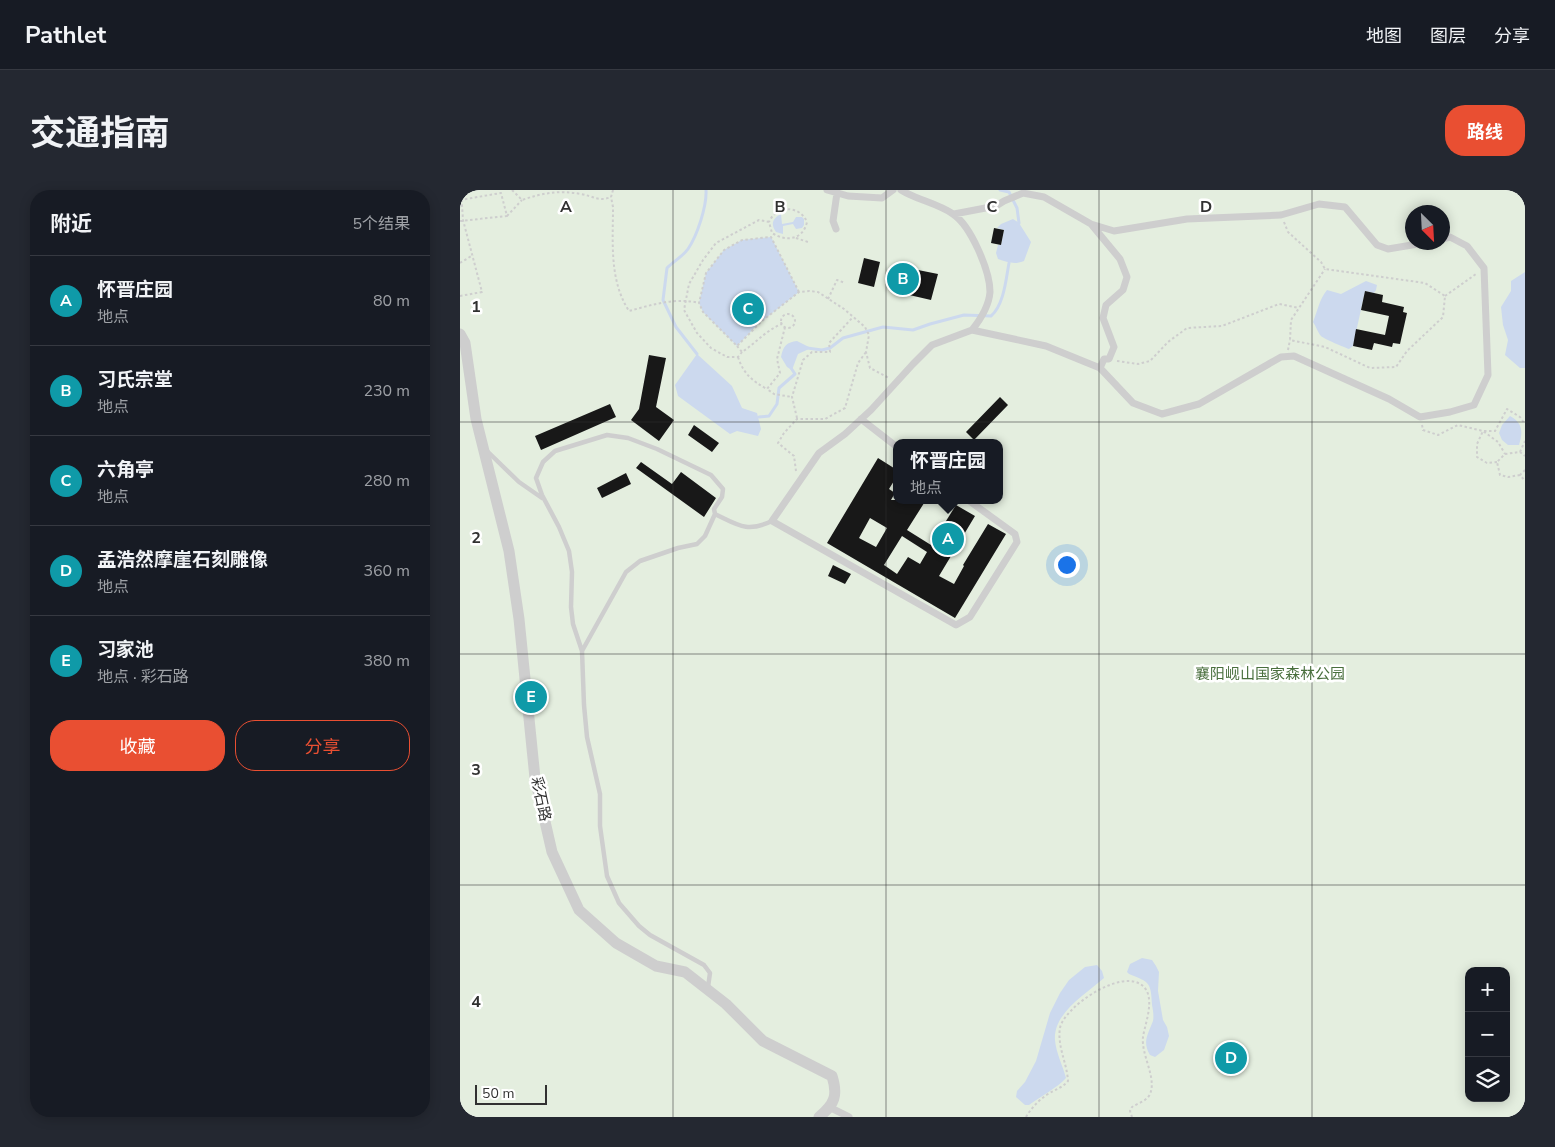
<!DOCTYPE html>
<html lang="zh">
<meta charset="utf-8">
<style>
:root{--surface:#171b24;--page:#242831;--text:#f1f3f6;--muted:#9ea1a6;--line:#363941;--accent:#e94f32}
body{margin:0;font-family:"Nunito Sans","Noto Sans SC",sans-serif;background:var(--page);color:var(--text)}
.controls{position:absolute;right:15px;bottom:15px;display:grid;overflow:hidden;border-radius:10px;box-shadow:0 2px 12px #0003}
.controls button{width:45px;height:45px;display:grid;place-items:center;padding:0;border:0;border-bottom:1px solid var(--line);background:var(--surface);color:var(--text);font:25px sans-serif}
.compass{position:absolute;left:945px;top:15px;width:45px;height:45px;border-radius:50%;background:var(--surface);box-shadow:0 2px 12px #0003;rotate:156deg}
.scale{position:absolute;left:15px;bottom:12px;width:72px;box-sizing:border-box;padding-left:5px;border:2px solid #313131;border-top:0;font-size:14px;line-height:18px;white-space:nowrap;color:#313131;-webkit-text-stroke:4px #fff;paint-order:stroke}
.you{position:absolute;left:606px;top:374px;width:18px;height:18px;margin:-12px;border:4px solid #fff;border-radius:50%;background:#1a73e8;box-shadow:0 0 0 8px #1a73e833}
.badge{display:grid;place-items:center;width:32px;height:32px;border-radius:50%;background:var(--accent);color:#fff;font-size:16px;font-weight:700}
.pin{position:absolute;translate:-50% -50%;border:2px solid #fff;box-shadow:0 1px 5px #0006}
.popup{position:absolute;left:433px;top:249px;width:110px;height:65px;box-sizing:border-box;display:grid;place-content:center;border-radius:10px;background:var(--surface);filter:drop-shadow(0 1px 4px #0005);font-size:16px;white-space:nowrap;color:var(--muted)}
.popup b{font-size:19px;color:var(--text)}
.popup::after{content:'';position:absolute;left:50%;top:100%;margin-left:-10px;border:10px solid transparent;border-top-color:var(--surface)}
.list{margin:0;padding:0;list-style:none}
h2{display:flex;justify-content:space-between;align-items:center;height:65px;margin:0;padding:0 20px;font-size:21px}
h2 small{font-size:16px;font-weight:400;color:var(--muted)}
.list li{display:grid;grid-template-columns:32px 1fr auto;gap:15px;align-items:center;box-sizing:border-box;height:90px;padding:0 20px;border-top:1px solid var(--line)}
.list b{display:block;font-size:19px;white-space:nowrap}
.list p{margin:0;font-size:16px;white-space:nowrap;color:var(--muted)}
.list em{font-size:16px;font-style:normal;color:var(--muted)}
.actions{display:flex;gap:10px;padding:15px 20px}
.actions a{flex:1;padding:11px 0;border:1px solid var(--accent);border-radius:20px;text-align:center;font-size:18px;color:var(--accent)}
.actions .main{background:var(--accent);color:#fff}
.icon{flex:none;width:28px;height:28px;fill:none;stroke:currentColor;stroke-width:2;stroke-linecap:round;stroke-linejoin:round}
.map{position:relative;flex:none;width:1065px;height:927px;overflow:hidden;border-radius:20px}
header{display:flex;align-items:center;gap:30px;box-sizing:border-box;height:70px;padding:0 25px;background:var(--surface);border-bottom:1px solid var(--line)}
header strong{font-size:24px}
nav{display:flex;gap:28px;margin-inline-start:auto;font-size:18px}
.intro{display:flex;align-items:center;justify-content:space-between;box-sizing:border-box;height:120px;padding:0 30px}
h1{margin:0;font-size:35px}
.button{padding:12px 22px;border-radius:20px;background:var(--accent);color:#fff;font-size:18px;font-weight:700}
main{display:flex;gap:30px;padding:0 30px}
aside{flex:1;background:var(--surface);border-radius:20px;box-shadow:0 2px 12px #0003}
.map>svg:first-child{display:block}
.green{fill:#e4eedf;fill-rule:evenodd}
.water{fill:#ccd9ee}
.lines{fill:none;stroke-linecap:round;stroke-linejoin:round}
.stream{stroke:#ccd9ee;stroke-width:3}
.building{fill:#181818;fill-rule:evenodd}
.path{stroke:#cecece;stroke-width:2;stroke-dasharray:2.5 2.5;stroke-linecap:butt}
.service{stroke:#cecece;stroke-width:4.5}
.pedestrian{stroke:#cecece;stroke-width:7}
.tertiary{stroke:#cecece;stroke-width:11}
.grid{fill:none;stroke:#313131;stroke-width:1;stroke-opacity:0.55}
.labels{text-anchor:middle;dominant-baseline:central;stroke-width:5;stroke-linejoin:round;paint-order:stroke}
.park-label{font-size:15px;fill:#496f3d;stroke:#fff}
.street-label{font-size:15px;fill:#313131;stroke:#fff}
.grid-label{font-size:16px;text-anchor:middle;font-weight:bold;fill:#313131;stroke:#fff;stroke-width:5;stroke-linejoin:round;paint-order:stroke}
</style>
<header>
<strong>Pathlet</strong>
<nav><a>地图</a><a>图层</a><a>分享</a></nav>
</header>
<div class="intro"><h1>交通指南</h1><a class="button">路线</a></div>
<main>
<aside>
<h2>附近<small>5个结果</small></h2>
<ul class="list">
<li><span class="badge" style="background:#0f9aa8">A</span><div><b>怀晋庄园</b><p>地点</p></div><em>80 m</em></li>
<li><span class="badge" style="background:#0f9aa8">B</span><div><b>习氏宗堂</b><p>地点</p></div><em>230 m</em></li>
<li><span class="badge" style="background:#0f9aa8">C</span><div><b>六角亭</b><p>地点</p></div><em>280 m</em></li>
<li><span class="badge" style="background:#0f9aa8">D</span><div><b>孟浩然摩崖石刻雕像</b><p>地点</p></div><em>360 m</em></li>
<li><span class="badge" style="background:#0f9aa8">E</span><div><b>习家池</b><p>地点 · 彩石路</p></div><em>380 m</em></li>
</ul>
<div class="actions"><a class="main">收藏</a><a>分享</a></div>
</aside>
<div class="map">
<svg width="1065" height="927" viewBox="0 0 1065 927">
<rect width="100%" height="100%" fill="#fff"/>
<!-- green -->
<path class="green" d="M0 0H1065V927H0ZM952 22H982V52H952ZM437 253H539V310H437ZM1009 781H1046V908H1009Z"/>
<!-- water -->
<path class="water" d="M321 24 322 34 333 32 336 27H342L344 29V35L342 38 336 39 333 34 323 36V44L316 42C310 34 313 28 321 24Z
M553 29 559 33 571 52 564 71C555 75 547 72 538 69L536 63 538 55H541L544 40 537 38 541 34Z
M311 47 339 102 302 131 296 124 302 119 288 104 272 118 286 133 292 128 298 134 277 156 243 122 239 113 246 83 264 60 282 50Z
M1065 82V178H1060L1045 165 1048 150 1043 135 1041 117 1051 101V91Z
M906 91 917 95 916 100 914 103 905 101 893 156 889 159C886 158 862 148 861 146 858 143 856 136 853 132 858 120 859 110 867 100L881 104Z
M337 151 351 158 338 164 332 180 327 177 321 167C323 156 327 152 337 151Z
M237 164 272 196 282 218 297 223 301 239 298 246 277 241 270 244 218 206 215 195Z
M1050 226C1063 233 1063 242 1059 255H1048L1042 250 1039 243 1042 235Z
M682 768 692 770 696 776 699 782 698 801 703 830 707 837 709 846 704 860 695 867 690 865C682 852 688 844 693 831 694 826 693 820 692 815 691 793 690 792 669 784L667 782 670 774Z
M637 775 642 781 644 788C626 804 593 823 595 850 596 863 603 876 606 888 597 898 581 906 569 915H565L556 907 557 901 565 892 576 871 590 823 600 803 609 790 625 777Z"/>
<g class="lines">
<!-- stream -->
<path class="stream" d="M540 0 549 2 557 18 559 33
M347 158 362 160 370 158 383 148 423 137 453 140 470 134 504 125 531 126C544 115 546 89 549 73
M237 164 216 137 203 110 207 78C213 72 223 66 228 59 237 46 247 16 246 0
M299 227 309 226 317 214 319 198 335 184 331 178"/>
</g>
<!-- building -->
<path class="building" d="M534 38 544 40 541 55 531 53Z
M404 68 420 72 414 97 398 93Z
M438 76 478 84 471 110 432 101Z
M905 101 923 105 922 112 944 117 943 122 947 123 940 154 933 153 932 157 914 153 912 160 893 156 896 139 925 145 929 126 901 120Z
M290 112 296 118 293 125 286 127 280 120 282 113Z
M189 165 206 168 196 217 214 230 199 251 171 230 179 219Z
M540 207 548 215 514 250 506 242Z
M150 214 156 227 81 260 75 246Z
M234 235 259 253 252 262 228 245Z
M418 268 437 280V286L429 299 435 303 431 310H466L447 340 471 355 496 315 515 326 479 386 494 394 504 376 503 375 528 334 546 344 495 428 367 353ZM410 328 427 338 416 357 399 348ZM442 346 467 362 460 374 448 367 437 384 424 375Z
M181 272 212 294 221 282 256 308 244 327 176 278Z
M166 283 171 294 142 308 137 298Z
M373 375 391 384 385 394 368 386Z"/>
<g class="lines">
<!-- path -->
<path class="path" d="M52 0 62 10C82 3 100 0 121 4 133 6 139 12 151 7
M153 0 151 7 153 17C153 52 149 90 169 121 191 115 216 107 239 113
M0 10 41 3 47 26 0 31
M47 26 62 10
M824 32 828 42 861 72 865 79 965 93 985 106 983 127 947 161 936 177 910 178 865 157 830 150 831 130 865 79
M336 48 348 52
M0 73 13 65
M339 102 311 47 282 50 264 60 246 83 239 113 243 122 277 156 302 131 339 102 349 101 358 102 384 119 405 137 409 145 406 162 410 178 429 188
M0 106 22 102 3 30 1 0
M985 106 1016 84
M368 109 377 90 385 93
M321 131a7 7 0 1 1 14 0a7 7 0 1 1-14 0Z
M325 137 317 169 320 183 307 199 314 204 332 207
M277 156 282 162C296 153 306 140 322 134
M828 160 830 150
M282 162 278 167H267L251 158 237 143 224 120 229 94 243 70 256 53 299 30 309 32 312 43C326 52 343 50 347 32 340 15 316 15 309 32
M278 167C283 183 292 191 307 199
M657 171 678 174 690 171 708 152 727 138 762 136 819 114 839 118
M337 228 332 207 343 170 352 162H370L369 153 393 127
M962 235 963 240 978 245 998 235 1023 241H1035L1047 219 1060 227 1065 234
M1060 262 1065 251
M1037 272 1027 273 1017 267V254L1023 241 1038 252 1045 264
M1065 280 1060 285 1065 291
M336 281 334 266 318 253 324 243 337 229H365L385 218 398 173 406 162
M1060 285 1048 287 1040 285 1037 272 1045 264 1060 262 1065 266
M566 927C572 917 579 910 588 904 596 899 602 898 608 891 607 873 597 856 600 838 604 817 662 777 683 796 696 808 685 833 683 847 681 865 697 888 690 904 687 911 678 913 672 917L670 921 672 927"/>
<!-- service -->
<path class="service" d="M27 261 59 292 82 308
M122 461 166 382 180 371 218 358 237 354 245 346 255 324
M248 797 250 783 244 775 190 745 179 736 159 713 147 686 140 636V604L127 547 124 515 122 461 113 434 111 417 112 382 109 361 99 337 82 305 76 288 83 272 95 261 147 245 168 248 197 259 251 285 263 299 262 307 254 319 255 324C278 335 287 343 312 331"/>
<!-- pedestrian -->
<path class="pedestrian" d="M367 0 388 6 422 8 433 0
M441 0C457 10 477 13 493 24 511 36 530 81 530 102 529 115 520 130 512 140
M494 24 536 16 544 11 563 3 584 7 631 34 660 69 667 87 663 100 646 115 643 128 654 157 649 169H644L640 178
M631 34 654 41 727 29 821 25 859 14 885 17 917 55 928 59 970 52
M376 39 373 31 377 3
M401 229 437 257
M508 310 555 344 557 352 510 427 496 435 312 331 359 263 385 244 411 220 453 174 472 155 512 140 586 156 640 178 673 213 702 224 739 214 821 167 834 166 929 209 960 227 990 222 1014 215 1028 185 1024 78 1007 56 990 47 982 49
M371 918 389 927"/>
<!-- tertiary -->
<path class="tertiary" d="M0 144 5 153 16 229 49 361 59 429 75 588 92 662 119 720 156 753 196 776 225 782 266 814 303 851 372 886C378 905 375 914 359 927"/>
</g>
<!-- grid -->
<path class="grid" d="M213 0V927M426 0V927M639 0V927M852 0V927M0 232H1065M0 464H1065M0 695H1065"/>
<g class="labels">
<!-- park labels -->
<g class="park-label">
<text x="810" y="484">襄阳岘山国家森林公园</text>
</g>
<!-- street labels -->
<g class="street-label">
<text transform="translate(81 609) rotate(78)">彩石路</text>
</g>
</g>
<g class="grid-label">
<text x="106" y="22">A</text>
<text x="320" y="22">B</text>
<text x="532" y="22">C</text>
<text x="746" y="22">D</text>
<text x="16" y="122">1</text>
<text x="16" y="353">2</text>
<text x="16" y="585">3</text>
<text x="16" y="817">4</text>
</g>
</svg>
<div class="controls">
<button>+</button>
<button>−</button>
<button><svg class="icon" aria-label="layers" viewBox="0 0 24 24"><path d="M12 4l9 5-9 5-9-5zM3 14l9 5 9-5"/></svg></button>
</div>
<svg class="compass" viewBox="-18 -18 36 36"><path d="M0-13l5 13h-10z" fill="#e53935"/><path d="M0 13l5-13h-10z" fill="#9ea1a6"/></svg>
<div class="scale">50 m</div>
<div class="you"></div>
<div class="pin badge" style="left:488px;top:349px;background:#0f9aa8">A</div>
<div class="popup"><b>怀晋庄园</b>地点</div>
<div class="pin badge" style="left:443px;top:89px;background:#0f9aa8">B</div>
<div class="pin badge" style="left:288px;top:119px;background:#0f9aa8">C</div>
<div class="pin badge" style="left:771px;top:868px;background:#0f9aa8">D</div>
<div class="pin badge" style="left:71px;top:507px;background:#0f9aa8">E</div>
</div>
</main>
